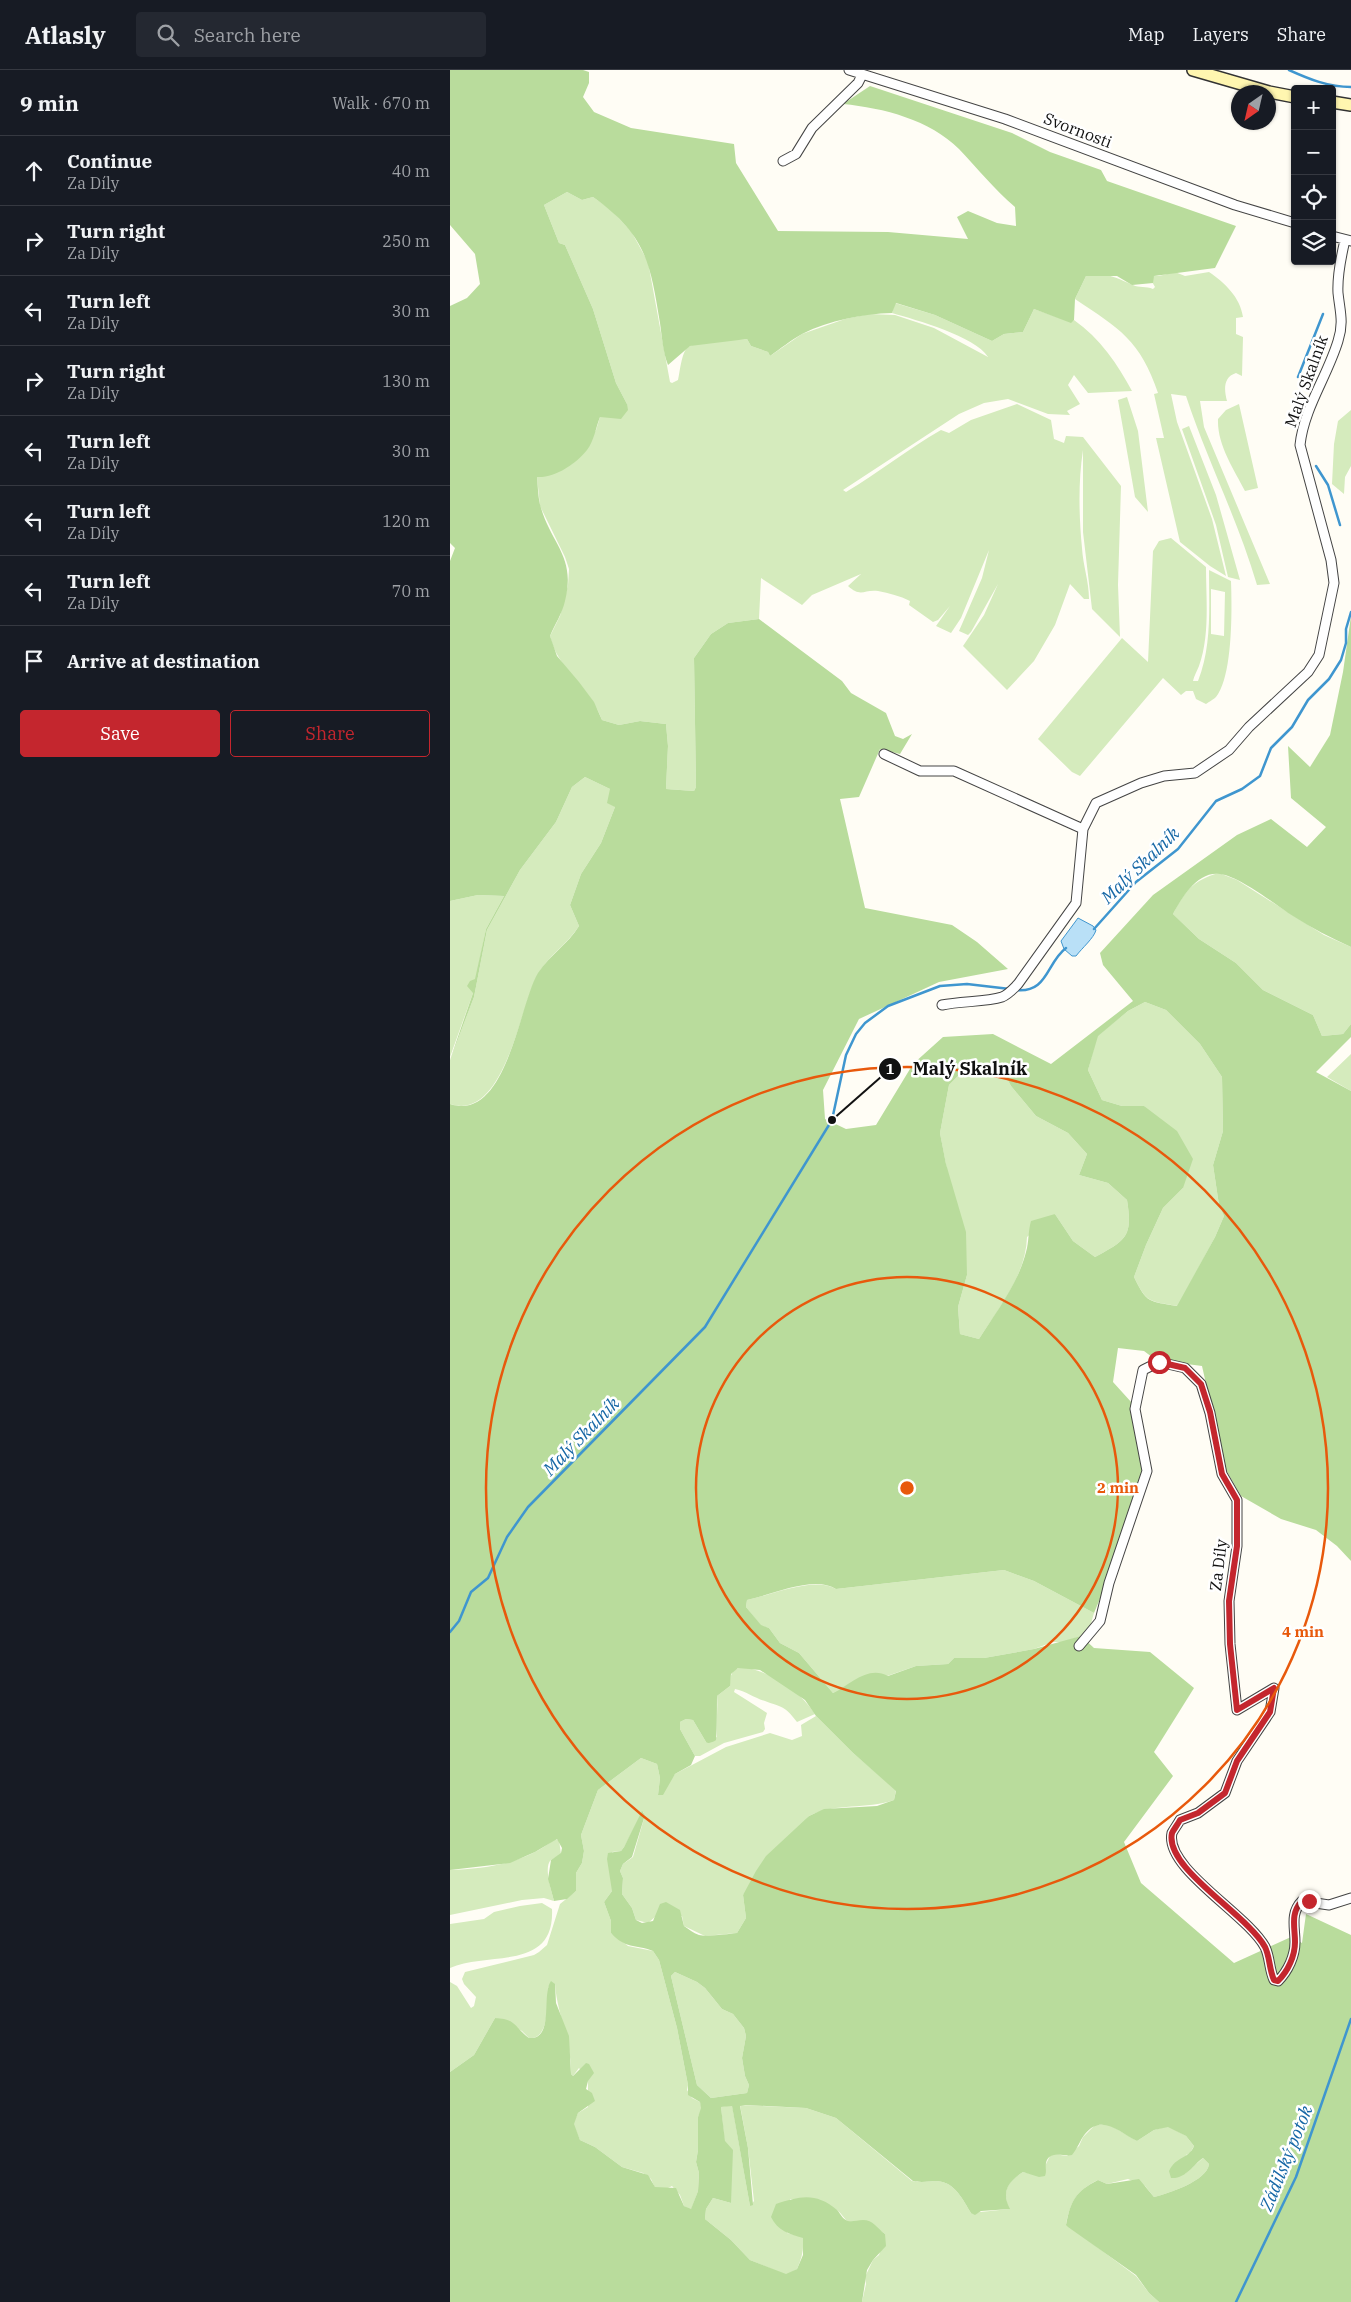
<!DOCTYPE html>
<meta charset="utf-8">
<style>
:root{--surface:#171b24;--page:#242831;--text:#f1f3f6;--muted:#9ea1a6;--line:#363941;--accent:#c4262e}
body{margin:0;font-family:"IBM Plex Serif",serif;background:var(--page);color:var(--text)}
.controls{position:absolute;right:15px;top:15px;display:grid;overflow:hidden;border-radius:5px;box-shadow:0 1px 4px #0004}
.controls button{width:45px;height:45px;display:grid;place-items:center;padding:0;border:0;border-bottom:1px solid var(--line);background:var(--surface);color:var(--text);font:25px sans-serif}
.compass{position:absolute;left:781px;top:15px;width:45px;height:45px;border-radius:50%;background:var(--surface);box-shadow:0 1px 4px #0004;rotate:214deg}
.stop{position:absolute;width:15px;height:15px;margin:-11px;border:4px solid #c4262e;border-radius:50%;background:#fff}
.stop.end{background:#c4262e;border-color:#fff;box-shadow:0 1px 5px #0008}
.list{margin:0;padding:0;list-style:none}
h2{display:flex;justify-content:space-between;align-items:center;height:65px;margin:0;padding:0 20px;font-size:21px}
h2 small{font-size:16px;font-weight:400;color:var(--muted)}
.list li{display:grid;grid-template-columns:32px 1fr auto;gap:15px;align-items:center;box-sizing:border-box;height:70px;padding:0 20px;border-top:1px solid var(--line)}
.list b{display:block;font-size:19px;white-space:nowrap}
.list p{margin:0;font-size:16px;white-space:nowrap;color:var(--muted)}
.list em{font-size:16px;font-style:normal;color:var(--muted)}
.actions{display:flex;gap:10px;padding:15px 20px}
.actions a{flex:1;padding:11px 0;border:1px solid var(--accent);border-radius:5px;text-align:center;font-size:18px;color:var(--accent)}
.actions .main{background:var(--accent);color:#fff}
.icon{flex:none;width:28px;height:28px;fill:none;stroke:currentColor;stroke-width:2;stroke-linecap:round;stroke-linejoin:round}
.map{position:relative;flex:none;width:901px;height:2232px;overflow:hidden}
header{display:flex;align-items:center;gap:30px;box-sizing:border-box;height:70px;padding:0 25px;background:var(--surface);border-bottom:1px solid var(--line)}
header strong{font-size:24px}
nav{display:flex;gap:28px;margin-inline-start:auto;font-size:18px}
.search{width:350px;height:45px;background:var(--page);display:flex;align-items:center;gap:12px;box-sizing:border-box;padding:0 18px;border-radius:5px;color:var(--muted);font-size:19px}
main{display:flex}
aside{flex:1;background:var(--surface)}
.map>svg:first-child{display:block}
.green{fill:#d5ebbd;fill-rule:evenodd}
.forest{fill:#b9dc9c;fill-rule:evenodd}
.water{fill:#b9e0f7;stroke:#3f96cf}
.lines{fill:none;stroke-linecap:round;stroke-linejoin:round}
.stream{stroke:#3f96cf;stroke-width:2.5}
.street-casing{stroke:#444;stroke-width:11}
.secondary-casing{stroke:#333;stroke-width:14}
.street{stroke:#fff;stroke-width:9}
.secondary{stroke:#fff6b0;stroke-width:11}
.route{stroke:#c4262e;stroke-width:6}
.ring{fill:none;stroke:#e8590c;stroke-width:2.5}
.labels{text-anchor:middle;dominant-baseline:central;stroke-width:5;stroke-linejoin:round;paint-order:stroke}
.street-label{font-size:16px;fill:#111;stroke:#fff}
.water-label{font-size:18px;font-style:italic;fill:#1768a6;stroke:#fff}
.centre{fill:#e8590c;stroke:#fff;stroke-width:2.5}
.ring-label{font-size:15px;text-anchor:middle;font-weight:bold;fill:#e8590c;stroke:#fff;stroke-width:5;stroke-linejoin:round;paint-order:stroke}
.leader{fill:none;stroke:#111;stroke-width:2}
.callout-dot{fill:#111;stroke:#fff;stroke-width:2}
.mark-label{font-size:15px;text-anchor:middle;font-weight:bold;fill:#fff}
.callout-label{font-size:18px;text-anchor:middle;font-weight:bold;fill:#111;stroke:#fff;stroke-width:5;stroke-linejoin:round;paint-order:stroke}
</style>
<header>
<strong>Atlasly</strong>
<div class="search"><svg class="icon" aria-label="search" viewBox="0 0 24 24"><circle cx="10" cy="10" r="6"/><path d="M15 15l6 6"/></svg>Search here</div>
<nav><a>Map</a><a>Layers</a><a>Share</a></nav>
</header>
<main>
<aside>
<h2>9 min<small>Walk · 670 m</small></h2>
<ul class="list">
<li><svg class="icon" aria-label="ahead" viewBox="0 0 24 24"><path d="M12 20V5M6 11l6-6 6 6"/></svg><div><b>Continue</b><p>Za Díly</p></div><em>40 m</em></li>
<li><svg class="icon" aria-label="right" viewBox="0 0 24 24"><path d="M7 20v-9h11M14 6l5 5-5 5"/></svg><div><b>Turn right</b><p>Za Díly</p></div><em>250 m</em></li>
<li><svg class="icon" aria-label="left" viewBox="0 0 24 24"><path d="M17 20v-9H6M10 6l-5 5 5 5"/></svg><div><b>Turn left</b><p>Za Díly</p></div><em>30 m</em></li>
<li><svg class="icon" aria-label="right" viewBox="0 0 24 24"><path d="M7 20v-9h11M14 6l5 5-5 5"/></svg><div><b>Turn right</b><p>Za Díly</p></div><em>130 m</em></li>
<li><svg class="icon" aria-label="left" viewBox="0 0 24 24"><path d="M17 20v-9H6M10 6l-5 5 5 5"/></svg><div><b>Turn left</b><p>Za Díly</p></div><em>30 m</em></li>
<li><svg class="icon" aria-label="left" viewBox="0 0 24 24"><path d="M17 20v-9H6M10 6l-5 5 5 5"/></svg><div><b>Turn left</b><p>Za Díly</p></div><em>120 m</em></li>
<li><svg class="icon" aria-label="left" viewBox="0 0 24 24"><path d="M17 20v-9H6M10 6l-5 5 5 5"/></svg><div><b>Turn left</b><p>Za Díly</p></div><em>70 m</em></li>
<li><svg class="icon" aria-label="arrive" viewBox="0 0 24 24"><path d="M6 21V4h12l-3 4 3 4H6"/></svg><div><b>Arrive at destination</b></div></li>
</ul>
<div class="actions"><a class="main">Save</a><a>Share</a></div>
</aside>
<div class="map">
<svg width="901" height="2232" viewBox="0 0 901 2232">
<rect width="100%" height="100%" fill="#fffdf5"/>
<!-- green -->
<path class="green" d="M117 122 132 130 143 127 160 139 181 161 198 192 220 312 222 313 228 310C230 301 231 287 236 279 242 270 286 270 297 269L301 276 318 282 320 286 352 264 395 249 419 244 445 245 484 258 538 287C525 266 466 250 442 243L445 233 485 245 542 271 554 264 573 262 584 239 621 252 624 250C650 268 668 295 682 321L638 323 624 305 618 315 630 334 617 341 620 345 598 344 558 329 534 333 509 344 393 420 396 422C428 403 458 379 491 360L499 363 521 350 567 334 601 350 604 369 614 373 616 366 633 367 671 416 668 515 670 567 642 539 633 462V380C628 412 629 447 632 478 633 496 639 511 639 529H634L620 514 605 555 584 591 557 620 513 576 534 545 548 514 521 562 518 565 509 561 532 508 539 480 511 548 501 563 486 556 500 536 488 550 483 552 459 535 460 531C450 526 439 523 428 521 414 519 411 528 398 516L411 504 362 525 352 535 311 508 309 549 278 553 261 564 244 588 246 717 244 721 216 719 218 676 216 654 190 651 169 655 152 650C141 618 107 599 100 566L110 546 118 515 119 499 115 487 90 436 87 407 122 394 146 360 150 347 177 334 166 313 143 239 115 175 109 173 94 135Z
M725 202 735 206 759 202C775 213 790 227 793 247L786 248V264L793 267 792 306 786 303C773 307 774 320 777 331H750L754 357 820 514 807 515C788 450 757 390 736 326L721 324 727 352 762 449 776 506 760 496 730 472 706 368H714L704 324 708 323C690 270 670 259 625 229L636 206C662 204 660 205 683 215 689 218 696 216 703 219L705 217 701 210 704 206H709Z
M677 327 688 361 698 442 685 427 668 330Z
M789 334 808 418 795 421C784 399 767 375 768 349L776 340Z
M901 340V396L895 407 894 424 882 414 884 374 888 351Z
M739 356 766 425 790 510 778 507 766 455 732 359Z
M721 468 756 497C756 529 760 565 749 596 747 601 744 606 743 611H748C762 576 759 537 759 500L781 511C782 538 783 606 766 627 764 629 759 632 756 634L746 629 743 621H736L731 625 713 608 630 706 622 702 588 669 672 568 698 592 703 481 709 471ZM761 519 775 522 774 566 761 564Z
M135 707 160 719 165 737 151 773 131 804 120 835 129 856C117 875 97 886 87 906 70 938 54 1052 0 1034V990L24 927 37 860 70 800 106 752 122 717Z
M769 803 787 810 874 865 901 877V954L893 964 872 966 863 945 813 920 786 893 749 869 723 844C735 821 743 810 769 803Z
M28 825 54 826 36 859 23 923 0 987V831Z
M695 932 716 940 750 974 772 1007 773 1061 763 1095 769 1135 774 1146 765 1167 728 1236C700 1231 697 1234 684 1207L696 1175 713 1138 733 1118 694 1036H672L652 1030 638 1000 647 966 678 941Z
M901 984V1021L877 1007Z
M520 994H549L561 1016 586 1046 618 1063 637 1084 629 1105 658 1113 677 1130C683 1167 676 1170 645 1187L623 1171 605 1144 577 1167C576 1205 549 1238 529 1269L510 1264 508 1237 517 1205 490 1063 499 1015Z
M554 1500 584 1511 644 1543 640 1557 631 1566 613 1572H603L584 1579 534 1588H504L498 1594 466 1596 437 1606 395 1617 383 1623 349 1583 330 1573 319 1558 311 1556 296 1537 297 1530C322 1525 364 1506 386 1519Z
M292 1597C320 1601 349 1620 365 1644L347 1652C334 1635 333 1638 315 1631 304 1628 296 1621 285 1619L284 1622 317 1643 314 1653 315 1659 313 1662 274 1673 250 1686H245L230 1659V1652L236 1649 243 1650 256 1672 267 1667C266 1653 268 1640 267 1626L280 1616C280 1606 281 1599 292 1597Z
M366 1646 402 1682 446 1720 444 1730C415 1740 388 1732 359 1746L293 1825 296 1848 287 1863 255 1866 234 1856 232 1846 205 1847 198 1853 186 1850 182 1838 172 1824 173 1808 170 1801 173 1794 183 1787 195 1745 193 1742 174 1777 171 1781 162 1782V1821L154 1832 161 1851V1863L178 1876 203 1881 209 1890 227 1958 238 2015 237 2020 242 2028 250 2032 252 2038 248 2047V2080L246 2092 249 2103 248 2121 241 2140 234 2136 230 2125 222 2116 216 2119 205 2118 201 2109 193 2103 172 2097 145 2077 130 2070 123 2054 128 2043 138 2037V2011L129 1998 123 2006 121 2004C122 1973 107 1944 105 1914L98 1917C97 1932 100 1970 79 1968L72 1961 45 1948 24 1985 0 2002V1912L7 1916 21 1938 24 1936 26 1927 14 1914 12 1909 15 1902 84 1885 89 1882 97 1875 110 1834 126 1821V1803L132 1793 134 1781 131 1765 148 1720 191 1688 207 1694 210 1708 208 1725 225 1704 276 1677 320 1663 342 1670 352 1666 351 1655Z
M105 1769 109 1770 111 1784C108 1786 104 1788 101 1790 93 1797 102 1822 104 1831L94 1828 72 1830 0 1845V1800C37 1799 75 1793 105 1769Z
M92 1833 102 1839C105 1902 38 1881 0 1898V1854L34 1849 44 1842 70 1836Z
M225 1902 247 1912 255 1918 272 1939 283 1944 294 1958 296 1966 292 1988 295 2006 299 2015 297 2023 261 2028 247 2015 221 1906Z
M282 2035 300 2136 304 2131 298 2078 290 2035 356 2038 386 2048 462 2111C473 2113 478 2111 487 2111 505 2112 513 2130 521 2143L559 2139C552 2121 557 2112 573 2102L582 2104 596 2094 600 2086 604 2084 617 2086 629 2076 633 2067 645 2055H660L687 2071 704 2060 718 2056 736 2066 744 2076 740 2083 736 2085 735 2104 753 2088 759 2094C757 2111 719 2123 704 2127L695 2116 678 2109 657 2114 648 2110C626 2121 621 2131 616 2154L686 2206 699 2223 709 2232H412L416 2214 415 2207 423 2190 429 2185 435 2167V2164C426 2157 410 2149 399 2152 394 2149 392 2144 388 2141 379 2135 350 2128 340 2129L337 2163 353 2167C354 2179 352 2188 347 2199L336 2205 300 2190 281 2170 255 2149 256 2139 263 2128 281 2133 271 2037Z"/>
<!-- forest -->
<path class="forest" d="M0 0H133L139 2V13L133 27 144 42 181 58 284 74 286 93 328 161 438 162 518 169 507 147 518 141 547 153 566 156 565 137C544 119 528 99 509 79 480 50 434 38 393 34L420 16 562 63 600 82 651 100 657 111 786 156 765 198 704 206 703 213 682 215 667 206H636L625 229 624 250 621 253 584 239 573 262 554 264 542 271 485 245 446 233 442 243C412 244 380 250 352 264 341 270 330 279 320 286L318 282 301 276 297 269 240 276 218 295C213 282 212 267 210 253 200 192 196 165 143 127L132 130 117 122 94 135 109 173 115 175 143 239 166 313 177 334 178 340 171 349 150 347C146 357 144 371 137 380 126 394 105 408 87 407 88 417 88 429 91 438 102 475 126 487 115 531 112 544 105 554 100 566L107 586 129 612 144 632 152 650 169 655 190 651 216 654 218 676 216 719 244 721 246 717 244 588 261 564 278 553 309 549 392 611 401 623 436 643 445 666 453 669 462 664 450 684 430 679 409 727 390 729 415 838 502 855 527 872 558 899 489 912 409 949 373 1020 375 1049 396 1059 426 1055 463 994 493 967 543 964 601 994 683 931 653 895 650 883 703 825 787 765 821 749 857 777 876 757 841 728 838 676 860 697 880 665 893 602 901 546V877C881 868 862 858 843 846 826 835 789 806 770 804 747 801 732 828 723 844L749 869 786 893 813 920 863 945 872 966 893 964 901 954V967L866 1002 901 1021V1491L887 1476 866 1460 831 1449 791 1426 775 1398 752 1296 706 1290 694 1281 668 1278 663 1312 682 1333 693 1399 654 1519 644 1543 584 1511 554 1500 386 1519C364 1505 322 1525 297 1530L296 1537 311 1555 319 1558 330 1573 349 1583 383 1623C401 1614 418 1595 438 1606L466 1596 498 1594 504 1588H534L584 1579 631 1566 644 1578 700 1582 744 1618 704 1682 723 1706 674 1772 691 1813 784 1893 841 1867 852 1873 856 1844 901 1865V2232H709L699 2223 686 2205 618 2157 616 2155C621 2130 625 2122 648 2110L657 2114 689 2109 704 2127C719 2123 757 2111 759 2094L753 2088C743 2095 736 2109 721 2108L719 2101C726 2086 739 2089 744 2076L736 2066 718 2057 704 2060 687 2071C670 2063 652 2043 635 2064 630 2070 628 2078 622 2085 614 2087 599 2080 596 2093 595 2098 597 2101 595 2106L589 2107 573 2102C558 2112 551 2122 560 2139L531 2141 525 2145 521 2143C513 2130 505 2112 487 2111 478 2111 473 2113 463 2111L386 2048 356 2038 295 2035 290 2036 298 2078 303 2135 300 2136 282 2036 271 2037 275 2071 283 2080 281 2133 263 2128 256 2139 255 2149 281 2170 300 2190 336 2204 347 2199 353 2185V2168C339 2164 328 2161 321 2147L326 2134C350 2126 366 2122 387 2140 391 2144 392 2149 398 2151 402 2152 408 2150 413 2150 423 2150 427 2158 435 2164L436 2176 423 2190 417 2200 412 2232H0V2002L24 1985 45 1948C67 1949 64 1957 79 1968 105 1970 91 1924 101 1911L105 1914 106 1933 119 1966 121 2004 123 2006 136 1993 139 1994 144 2003 138 2011 136 2019 142 2023 145 2031 128 2043 124 2054 130 2070 145 2077 172 2097 198 2105 205 2117 226 2118 234 2136 241 2139 248 2121 249 2103 246 2092 248 2080V2047L251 2038 250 2032 238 2025V2015L227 1958 209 1890 203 1881C185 1874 175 1879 161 1863V1851L154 1832 162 1821 157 1789 158 1783 171 1781 174 1777 192 1741 195 1745 182 1787 173 1794 170 1801 173 1808 172 1824 182 1838 186 1850 192 1853 203 1851 210 1834 216 1832 230 1840 234 1856C239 1859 243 1863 249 1865 257 1867 278 1864 287 1863L296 1848 293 1825 306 1801 316 1786 359 1746 374 1739 427 1736 444 1730 446 1721 402 1682 366 1646 355 1630 310 1600 288 1598 281 1604 280 1616 267 1626C267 1631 267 1668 266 1670 265 1671 260 1673 258 1673L256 1672 243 1650 236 1649 230 1652V1659L245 1686 241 1695 225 1704 213 1725H208L210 1708 207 1694 191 1688 148 1720 131 1765 134 1781 132 1793 126 1803V1821L117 1829 104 1831 98 1809 101 1790 111 1783 112 1778 107 1769 85 1782 60 1793 0 1800V1034C57 1053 69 934 88 903 100 885 118 874 129 856L120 835 131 804 151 773 165 737 157 733 160 719 135 707 122 717 106 752 70 800 37 860 24 927 0 990 23 923 17 916 20 911 25 909 36 859 54 826 28 825 0 831V491L5 478 0 473V236L17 228 30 214 25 184 0 155ZM695 932 716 940 750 974 772 1007 773 1061 763 1095 769 1135 774 1146 765 1167 727 1236C699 1231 697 1234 684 1207L696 1175 713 1138 733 1118 743 1089 727 1061 694 1036H672L652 1030 638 1000 648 966 678 941ZM520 994H549L561 1016 586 1046 618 1063 637 1084 629 1105 658 1113 677 1130C683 1167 676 1170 645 1187L623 1171 605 1144 581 1151C578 1161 579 1172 576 1182 568 1214 546 1242 529 1269L510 1264 508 1237 517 1205 516 1162 496 1094 490 1063 499 1015ZM225 1902 247 1912 255 1918 272 1939 283 1944 294 1958 296 1966 292 1988 295 2006 299 2015 297 2023 261 2028 247 2015 221 1906Z"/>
<!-- water -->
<path class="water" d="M628 848 643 856 646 860C644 868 632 878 626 886H622L614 879 611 871Z"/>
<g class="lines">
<!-- stream -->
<path class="stream" d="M839 0C859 9 878 17 901 17
M848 307 873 244
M866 396 878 415 890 455
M644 859 686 812 728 779 766 731 792 719 810 706 821 678 842 657 858 630 879 609 891 590 896 573V559L901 542
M565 920C598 924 596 893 616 878
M0 1562 9 1551 21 1522 38 1508 57 1467 78 1437 255 1257 382 1050 396 985 406 964 415 953 438 936 490 916 517 914 560 919
M786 2232 846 2107 901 1949"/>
<!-- street casing -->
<g class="street-casing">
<path id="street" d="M399 0 555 49 785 135 845 153
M333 91 346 84 362 58 408 13 412 5
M882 166 901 171
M434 684 470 701H504L633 759
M492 935C511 931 536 932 552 927 559 924 563 919 568 914L626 833 633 759 646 733 691 713 714 706 745 703 779 680 799 657 858 602 869 585 884 513 881 490 850 375C854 338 877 307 888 271 894 252 890 242 888 223 887 205 891 187 895 170
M629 1576 650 1551 659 1513 697 1401 685 1339 693 1300 709 1292 735 1298 751 1314 760 1343 772 1404 787 1430V1476L779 1531 780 1574 787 1640 824 1618 820 1642 787 1691 775 1723 748 1743 730 1750C728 1754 724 1759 722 1763 714 1798 797 1844 815 1877 820 1887 819 1899 824 1910L828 1911C838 1901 845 1886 845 1872 845 1857 840 1843 852 1831L879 1835 901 1828"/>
</g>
<!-- secondary casing -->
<g class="secondary-casing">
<path id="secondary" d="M743 0 819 22 845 27
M882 32 901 35"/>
</g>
<!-- street -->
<use href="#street" class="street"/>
<!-- secondary -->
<use href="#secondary" class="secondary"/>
</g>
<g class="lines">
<!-- route -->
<path class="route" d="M709 1292 735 1298 751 1314 760 1342 772 1404 787 1430V1476L779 1531 780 1574 787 1640 824 1618 820 1642 787 1691 775 1723 748 1743 730 1750C728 1754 724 1759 722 1763 714 1798 797 1844 815 1877 820 1887 819 1899 824 1910L828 1911C838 1901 845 1886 845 1872 845 1857 840 1843 852 1831H859"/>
</g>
<!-- distance rings -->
<g class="ring">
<circle cx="457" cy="1418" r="211"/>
<circle cx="457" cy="1418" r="421"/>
</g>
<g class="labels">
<!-- street labels -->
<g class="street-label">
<text transform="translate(628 60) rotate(21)">Svornosti</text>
<text transform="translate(856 311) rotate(-70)">Malý Skalník</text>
<text transform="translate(768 1495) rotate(-83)">Za Díly</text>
</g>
<!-- water labels -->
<g class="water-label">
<text transform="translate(690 795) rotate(-44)">Malý Skalník</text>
<text transform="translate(131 1366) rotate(-46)">Malý Skalník</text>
<text transform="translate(836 2088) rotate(-68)">Zádilský potok</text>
</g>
</g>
<circle cx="457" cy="1418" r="8" class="centre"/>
<g class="ring-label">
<text x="668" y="1423">2 min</text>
<text x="853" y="1567">4 min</text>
</g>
<!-- callouts -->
<path class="leader" d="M382 1050L440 999"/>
<g class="callout-dot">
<circle cx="382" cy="1050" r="5"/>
<circle cx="440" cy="999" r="12"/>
</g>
<g class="mark-label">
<text x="440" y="1004">1</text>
</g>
<g class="callout-label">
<text x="520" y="1005">Malý Skalník</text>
</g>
</svg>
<div class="controls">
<button>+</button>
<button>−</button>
<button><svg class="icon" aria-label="locate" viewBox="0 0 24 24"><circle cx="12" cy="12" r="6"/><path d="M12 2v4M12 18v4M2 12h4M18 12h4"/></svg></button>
<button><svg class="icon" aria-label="layers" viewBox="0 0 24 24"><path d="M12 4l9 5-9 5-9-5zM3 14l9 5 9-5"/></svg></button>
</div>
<svg class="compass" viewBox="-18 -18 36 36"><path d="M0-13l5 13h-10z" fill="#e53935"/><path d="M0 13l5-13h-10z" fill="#9ea1a6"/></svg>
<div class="stop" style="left:709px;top:1292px"></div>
<div class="stop end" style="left:859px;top:1831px"></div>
</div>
</main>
